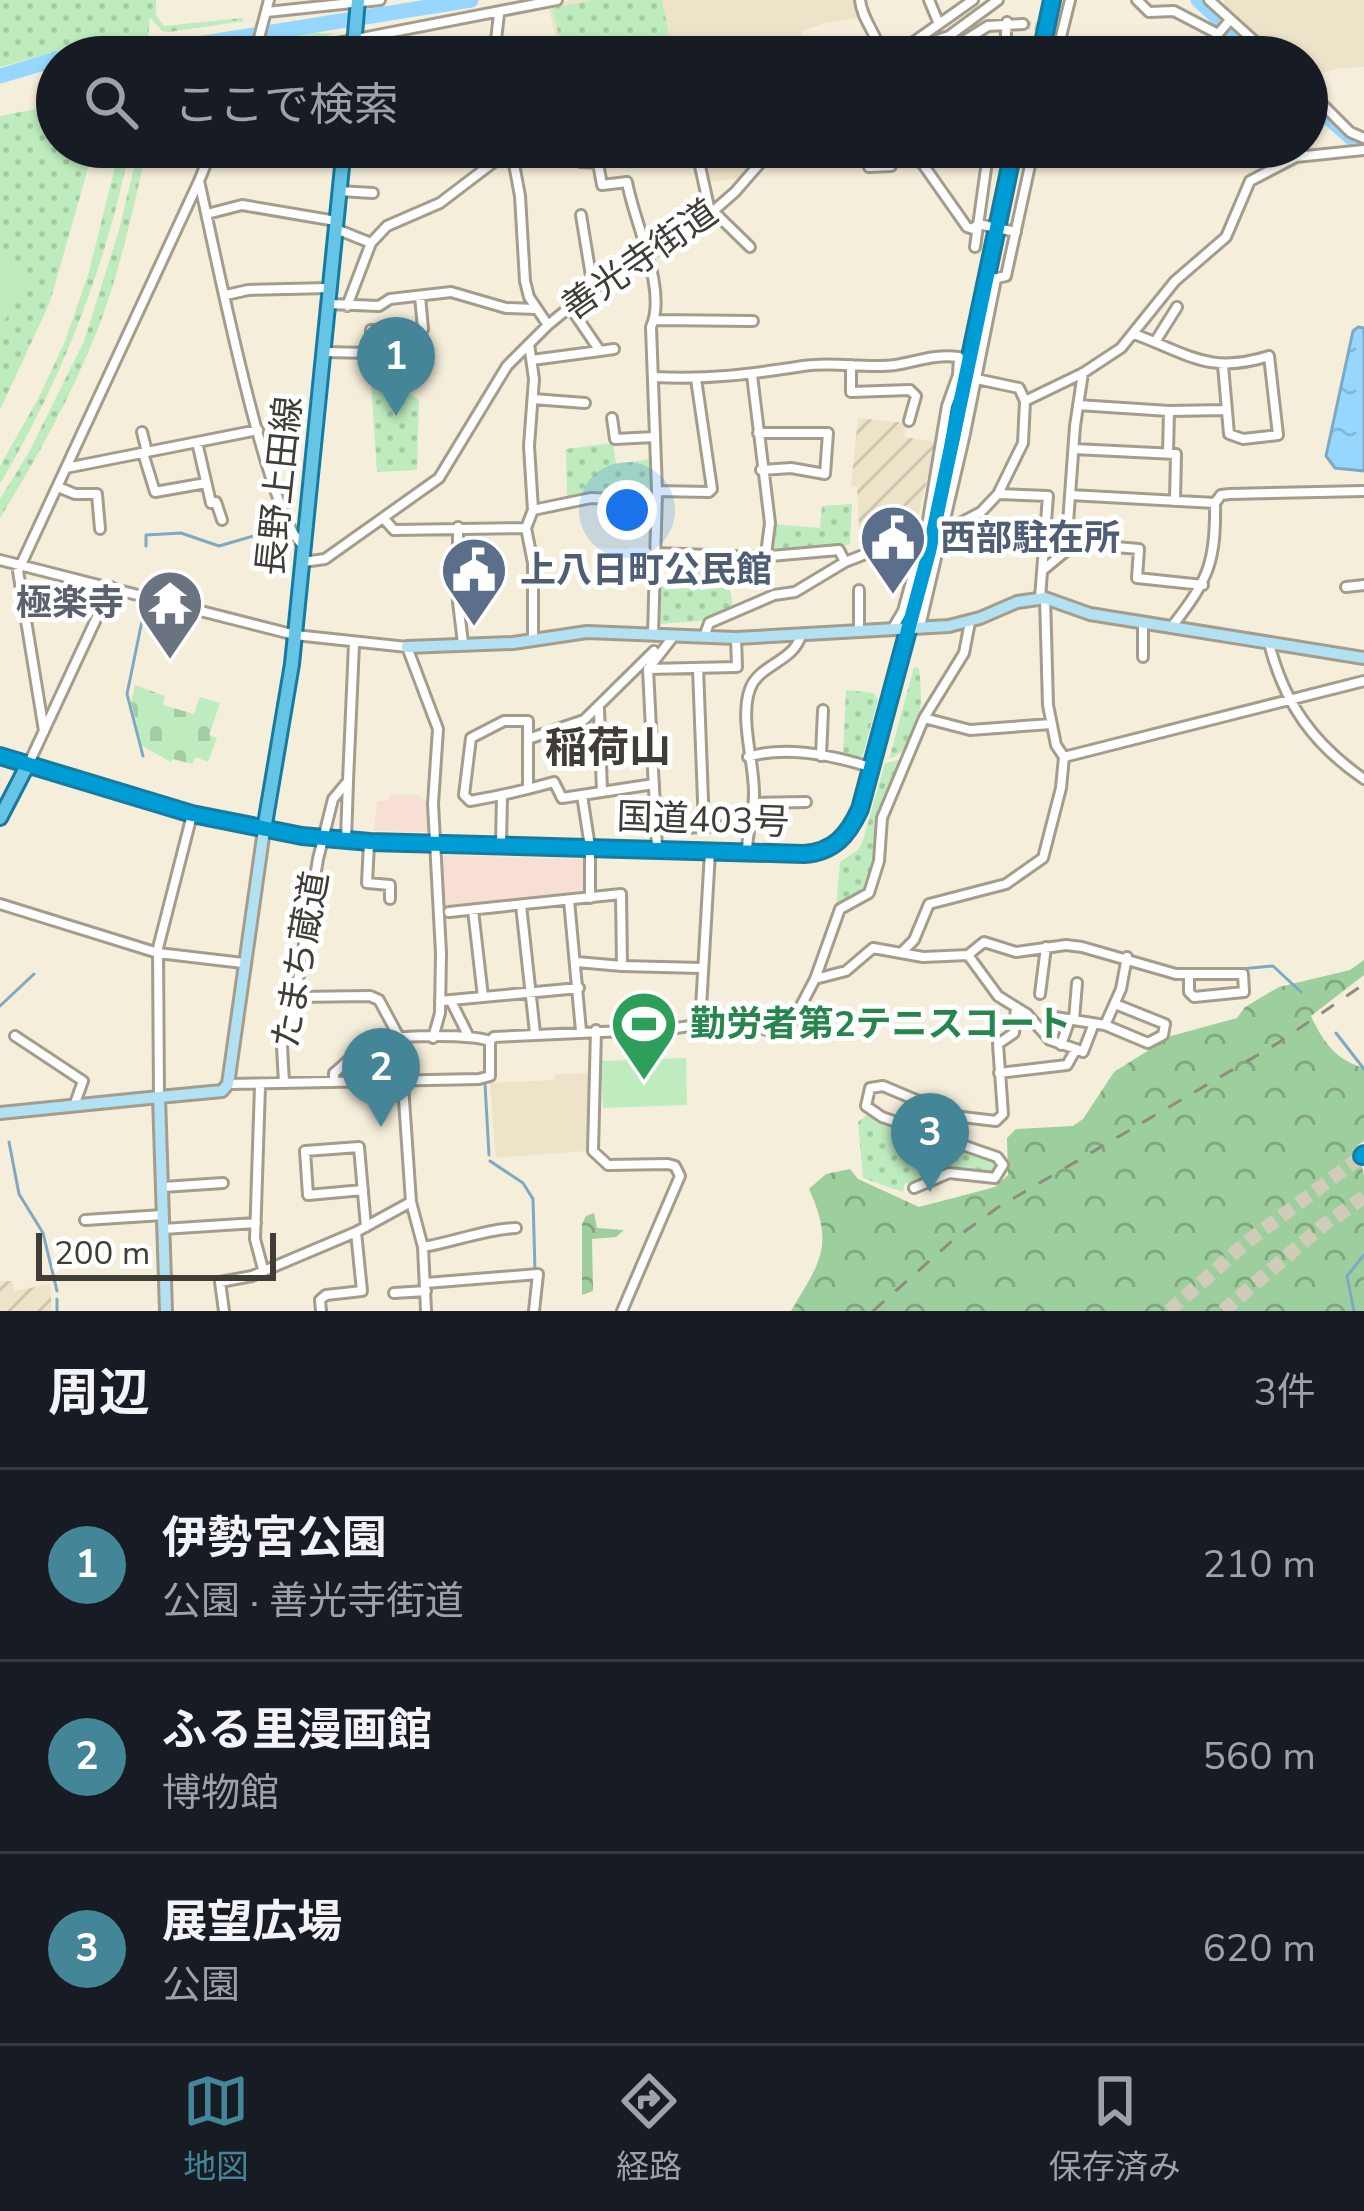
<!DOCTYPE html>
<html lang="ja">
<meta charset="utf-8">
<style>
:root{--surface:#171b24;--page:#242831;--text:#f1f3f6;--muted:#9ea1a6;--line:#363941;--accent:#458598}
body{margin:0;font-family:"Nunito Sans","Noto Sans JP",sans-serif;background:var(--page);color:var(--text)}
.scale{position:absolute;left:36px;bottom:30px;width:240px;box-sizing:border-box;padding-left:12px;border:6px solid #3f3d35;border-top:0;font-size:33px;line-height:42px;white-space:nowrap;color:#3f3d35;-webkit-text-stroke:9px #fff;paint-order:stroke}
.you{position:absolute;left:627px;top:510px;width:42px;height:42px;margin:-30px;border:9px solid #fff;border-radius:50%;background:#1a73e8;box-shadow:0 0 0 18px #1a73e833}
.badge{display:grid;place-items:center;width:78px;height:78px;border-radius:50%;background:var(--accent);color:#fff;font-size:39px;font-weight:700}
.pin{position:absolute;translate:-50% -99px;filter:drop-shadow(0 3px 6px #0008)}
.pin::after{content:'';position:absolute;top:63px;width:42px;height:36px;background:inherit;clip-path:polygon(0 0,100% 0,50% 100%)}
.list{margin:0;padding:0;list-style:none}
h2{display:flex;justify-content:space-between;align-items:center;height:156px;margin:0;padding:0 48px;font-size:51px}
h2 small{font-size:39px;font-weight:400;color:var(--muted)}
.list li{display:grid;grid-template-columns:78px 1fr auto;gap:36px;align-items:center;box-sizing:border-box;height:192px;padding:0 48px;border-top:3px solid var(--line)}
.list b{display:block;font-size:45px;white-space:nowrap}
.list p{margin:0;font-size:39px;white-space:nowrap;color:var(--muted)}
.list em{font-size:39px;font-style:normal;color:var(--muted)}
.icon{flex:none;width:66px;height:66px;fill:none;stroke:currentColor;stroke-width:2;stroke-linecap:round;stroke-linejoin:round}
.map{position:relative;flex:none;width:1364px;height:1311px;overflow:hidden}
.search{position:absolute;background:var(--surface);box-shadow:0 3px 9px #0004;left:36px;right:36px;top:36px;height:132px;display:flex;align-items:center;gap:30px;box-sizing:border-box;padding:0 42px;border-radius:66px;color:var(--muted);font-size:45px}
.sheet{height:732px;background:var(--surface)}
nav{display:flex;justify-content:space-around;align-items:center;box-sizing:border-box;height:168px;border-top:3px solid var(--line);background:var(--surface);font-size:33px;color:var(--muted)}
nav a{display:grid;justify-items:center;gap:6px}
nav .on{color:var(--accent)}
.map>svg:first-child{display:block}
.commercial{fill:#f7dfd4}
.industrial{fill:url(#industrial-furrows)}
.built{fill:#ede3c9}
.grass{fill:url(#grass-dots)}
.forest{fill:url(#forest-crowns)}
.cemetery{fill:url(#cemetery-stones)}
.garden{fill:#beecbe}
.water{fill:url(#water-ripples);stroke:#7da9c2;stroke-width:3}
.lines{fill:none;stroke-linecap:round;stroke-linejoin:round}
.stream{stroke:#7da9c2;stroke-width:3}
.river{stroke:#97d7ff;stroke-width:15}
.street-tunnel{stroke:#d1cbba;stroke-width:8;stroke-dasharray:8 4;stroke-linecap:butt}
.highway-tunnel{stroke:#d1cbba;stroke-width:14;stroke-dasharray:14 7;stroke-linecap:butt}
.street-casing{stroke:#a49d8c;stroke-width:14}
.secondary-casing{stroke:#a49d8c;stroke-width:16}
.primary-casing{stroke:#167b9e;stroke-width:18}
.highway-casing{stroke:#167b9e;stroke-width:20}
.street{stroke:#fff;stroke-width:8}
.secondary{stroke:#b2e1f3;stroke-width:10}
.primary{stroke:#66c4e6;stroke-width:12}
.highway{stroke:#009cd6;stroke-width:14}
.rail{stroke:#8f8b7e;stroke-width:3;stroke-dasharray:15 15;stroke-linecap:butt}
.labels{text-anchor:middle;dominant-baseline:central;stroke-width:10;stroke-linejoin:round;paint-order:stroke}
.street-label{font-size:36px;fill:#3f3d35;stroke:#fff}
.service-label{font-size:36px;font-weight:bold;fill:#4e5e75;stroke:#fff;text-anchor:start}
.worship-label{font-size:36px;font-weight:bold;fill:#5b616d;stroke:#fff;text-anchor:end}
.leisure-label{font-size:36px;font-weight:bold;fill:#27864d;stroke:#fff;text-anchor:start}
.quarter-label{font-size:42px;font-weight:bold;fill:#3f3d35;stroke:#fff}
</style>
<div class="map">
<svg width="1364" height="1311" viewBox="0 0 1364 1311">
<defs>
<pattern id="industrial-furrows" width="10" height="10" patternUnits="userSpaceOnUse" patternTransform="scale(3)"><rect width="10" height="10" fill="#ede3c9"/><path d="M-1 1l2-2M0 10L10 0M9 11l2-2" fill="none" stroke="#ccc4ad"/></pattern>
<pattern id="grass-dots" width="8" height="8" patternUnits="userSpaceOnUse" patternTransform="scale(3)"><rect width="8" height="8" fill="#beecbe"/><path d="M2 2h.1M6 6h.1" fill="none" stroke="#a4cba4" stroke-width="1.8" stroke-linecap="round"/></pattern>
<pattern id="forest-crowns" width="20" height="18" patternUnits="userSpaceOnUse" patternTransform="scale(3)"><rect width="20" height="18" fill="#9dce9d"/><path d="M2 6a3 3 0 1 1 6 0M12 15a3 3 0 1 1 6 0" fill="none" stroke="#81a881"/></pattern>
<pattern id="cemetery-stones" width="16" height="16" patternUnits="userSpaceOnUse" patternTransform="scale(3)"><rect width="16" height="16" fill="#beecbe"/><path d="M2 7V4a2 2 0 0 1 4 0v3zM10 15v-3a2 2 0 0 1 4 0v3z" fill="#a4cba4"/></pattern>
<pattern id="water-ripples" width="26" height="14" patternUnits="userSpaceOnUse" patternTransform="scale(3)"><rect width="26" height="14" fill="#97d7ff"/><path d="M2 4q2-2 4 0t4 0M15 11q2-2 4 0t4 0" fill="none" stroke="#83b9db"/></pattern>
</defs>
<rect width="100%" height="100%" fill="#f5eedb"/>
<!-- commercial -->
<path class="commercial" d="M390 794 416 795 430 803 431 832 374 831 377 801H387Z
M442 855 586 859 585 893 445 908Z"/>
<!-- industrial -->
<path class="industrial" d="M858 418 906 423 904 437 936 442 916 525 874 544 873 540 859 530 857 487 851 486Z
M0 1281H13L14 1291 50 1284 52 1311H0Z"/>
<!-- built -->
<path class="built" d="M570 0H856L860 18 826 23 802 31 803 57H560L548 5Z
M1224 0H1364V67L1340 68 1307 77V57H1280L1224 8Z
M701 147H768L740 178 710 182Z
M589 1073 587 1151 496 1158 490 1083 554 1080 555 1074Z"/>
<!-- grass -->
<path class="grass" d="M0 0H156V15L164 26 242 18 244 21 169 32 162 31 150 17 148 38 90 43 0 67Z
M593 0H662L673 57H564L552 8Z
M268 30 337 34 195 57H146L158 42Z
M57 105V147H94L50 302 0 410V116Z
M120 147H130C106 267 62 379 0 484V466L38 399 64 344 89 272Z
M139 147H147C134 206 118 280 95 336 69 400 36 460 0 518V499L29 452 84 341 119 230Z
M371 383H379L386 392 405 391 419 400 417 470 377 472Z
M613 443 616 464 653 459 654 496 592 494 567 501 566 449Z
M852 504 850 544 816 552 770 550 773 524 820 528 822 506Z
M725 559 733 607 700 621 658 624V587L694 586 697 560Z
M914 667 919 669C923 700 924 746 889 759Z
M846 690 874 693 878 700 863 754 857 759 843 755Z
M908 746C898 770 886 794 878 818 866 858 892 884 836 906L840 862 858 850 863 840 885 763 899 760Z
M868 1114 947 1149 966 1150 997 1161 999 1168 993 1175 946 1171 914 1184 905 1183 903 1192 863 1178 858 1122Z"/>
<!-- forest -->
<path class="forest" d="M1364 960V975L1311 1016C1323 1042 1336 1060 1364 1068V1141L1358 1145 1364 1176V1311H791C820 1262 835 1246 809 1189L826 1174 850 1169 858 1179 919 1207 995 1187 1008 1175 1007 1138 1016 1129 1073 1126 1083 1119 1114 1072 1171 1036 1237 1018 1245 1007 1279 987 1350 970Z
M594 1213 597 1228 624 1230 616 1237 592 1239 593 1291 582 1295V1224L586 1216Z"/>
<!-- cemetery -->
<path class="cemetery" d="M135 685 165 696 163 705 194 714 200 697 220 703 209 735 217 738 208 762 196 757 192 764 173 759 171 762 142 746 131 702Z"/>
<!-- garden -->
<path class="garden" d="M0 255 22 268 26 285 0 328Z
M686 1058 687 1105 603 1108 601 1061Z"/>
<!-- water -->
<path class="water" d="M1358 327 1364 328V471L1335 468 1326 456 1353 331Z"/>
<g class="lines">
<!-- stream -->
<path class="stream" d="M146 546V535L181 533 219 546 281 528
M143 616 127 694 143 756
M1241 969 1273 966 1301 992
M0 1006 34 974
M1336 1033 1364 1069
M485 1084 489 1155
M9 1142 19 1194 43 1233 57 1291
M490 1161 523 1183 533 1199 535 1270
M57 1311V1299
M1354 1311 1347 1276 1364 1255"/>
<!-- river -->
<path class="river" d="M1198 0 1260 57
M65 57C100 47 137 51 173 48L471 0
M0 76 57 59
M1307 99 1350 137 1364 143"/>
<!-- street-tunnel -->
<path class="street-tunnel" d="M1023 24 1053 30"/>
<!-- highway-tunnel -->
<path class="highway-tunnel" d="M1169 1311 1248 1241 1362 1156
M1223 1311 1322 1226 1364 1197"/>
<!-- street casing -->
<g class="street-casing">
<path id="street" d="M860 0C862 21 879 36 882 57
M929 0 939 24
M1137 0 1149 12 1174 11 1218 34 1230 20
M1209 0 1272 57
M267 12 380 0
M905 48 973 0
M254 57 269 0
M264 57 557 0
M494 57 499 14
M887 57 949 36 998 0
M938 57 988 26 1023 24
M1004 57 1007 22
M1056 57 1070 0
M1307 89 1350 132 1364 138
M213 147 199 181C213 241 267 519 303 545
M577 147 581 162 598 163 602 185 627 182C634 223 668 290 651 327L657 491 653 635
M868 147 869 167 891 166 896 153
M894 147 896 153 922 163 967 227 973 229 978 224 1016 232
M511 148 520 196 525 281 529 297 548 325
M696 148 709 207 750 247
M339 191 373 193
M207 214 242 205 336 221
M581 215 593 288
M336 229 371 243
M975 247 989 147
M993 279 1006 276 1034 147
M226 295 248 290 329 288
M329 304 379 306 390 299 451 292 506 308 537 309
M347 306 371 243 387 226 440 203 511 149
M655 320 753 321
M1134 334C1189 354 1209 375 1269 356L1278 435 1243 439 1229 434 1223 365
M1155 342 1177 307
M529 344 534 379 529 446 533 510 526 528 533 563V639
M600 351 614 349
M324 352 371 353V330L423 329 420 296
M532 360 600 351 570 307
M851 365V392L910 390 916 396 909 421
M752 375 770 523 766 554
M655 377C707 380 752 374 803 366 833 361 865 369 895 365 919 361 934 354 959 357L958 375 1019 388 1025 401
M533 399 585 403
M1078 405 1169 411 1168 453
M1169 411 1226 410
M612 418 615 439 654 437
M142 432 147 452
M758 433H828L825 474 791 468 761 470
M197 442 211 503 216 502 222 520
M1074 449 1176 454 1175 501
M143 453 155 492 206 483
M66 468 258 430
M58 487 75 494H97L100 529
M657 491 709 492 712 489 696 379
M998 494 1048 496 1040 598
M1070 495 1215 503 1221 495 1230 494 1364 491
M533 510 591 498 657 501
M385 520 394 530 526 528
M458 527V602L463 643
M1068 543 1139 549 1137 578 1203 585
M657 553 759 557 839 550 845 562
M0 560 295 635 407 647 438 729 433 804 441 953 440 1013 433 1038
M303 562 325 559 439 478 507 366 548 325 593 288 695 227 735 192 774 147
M1043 570 1066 551 1075 426 1083 373
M1346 587 1364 585
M859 590V630
M1045 598 1048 705 1056 745 1064 757
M921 622 964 438 996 279
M1143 623V657
M1173 625C1209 579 1216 561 1215 503
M893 628 903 611 928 520 947 406 958 375
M704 637 709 623 774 595 795 592 845 562 922 532H943L981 512 998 494 1023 443 1025 401 1083 373 1121 348 1175 281 1226 237 1250 181 1296 157 1364 150
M1269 643C1284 703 1313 744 1364 779
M648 669 737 667 736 638
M599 709 602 791
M924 718 970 730 1051 724
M44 731 18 571 199 181
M528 739 584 720 654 651
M821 756 823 710
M748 757C785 745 835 756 870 767
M29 763 111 587
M528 789V721H504L471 738 464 795 470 801C499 796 526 790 554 782L562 798 654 784
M582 795 590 847V898
M754 803 806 802
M704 827 748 826
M657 829 704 827 698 668
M346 839 348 782
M369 843 367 883 390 885V899
M501 844 502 796
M657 848 648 669 673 637
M747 852C747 831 754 813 754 795 755 765 739 719 750 689 759 664 794 662 801 635
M569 900 581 1031
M0 904 158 953 243 963
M521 905 535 1033
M473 910 483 997
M449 912 621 894 622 966 577 962
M902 952 914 940 929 904 1006 884 1043 858 1061 788 1064 757 1364 681
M968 955 998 996 1027 1014 1050 1040 1076 1049
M622 966 701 968
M815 979 846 971 873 948 923 957 968 955 984 942 1016 952 1066 945 1082 947 1176 974H1243L1244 992 1194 997 1189 992V975
M1040 994 1046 947
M295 997 370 996 379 1000 401 1041 406 1073 403 1085 411 1202 423 1247 426 1311
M440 1001 579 988
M451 1001 468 1035
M1074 1020 1077 983
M700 1025 710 852
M1105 1025 1148 1043 1163 1035 1165 1024 1115 1004
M596 1030 593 1151 608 1165 668 1164 675 1166 680 1176 622 1311
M1043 1030 1055 1017 1105 1025 1121 989 1127 957
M15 1036 83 1081 74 1106
M1061 1045 1070 1019
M999 1073 1067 1065 1076 1049 1083 1052 1093 1026
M334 1079V1073C346 1063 359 1049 373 1043 392 1034 471 1034 490 1041
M284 1083 282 1046 292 1017 318 859 333 799 348 781 354 644
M228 1084 479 1079 490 1076V1041L494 1037 668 1029 736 1020 785 1036 815 979 840 909 869 893 879 861 882 818 924 718 964 653 970 622
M260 1086 255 1239 263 1269
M159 1097 158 948 192 815
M163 1187 223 1183
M914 1188 949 1173 995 1178 1003 1165 997 1157 882 1117 866 1106 870 1088 883 1086 954 1116 996 1121 1003 1114 998 1044 1014 1033 1016 1007
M363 1190 308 1195 305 1151 359 1147 366 1227
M85 1220 163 1215
M163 1229 256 1223
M423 1247C454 1242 485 1229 516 1228
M426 1283 538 1274 534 1311
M394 1293 426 1291
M224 1311 220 1282 252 1276 356 1232 411 1202
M321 1311 320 1300 326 1295 362 1291 356 1232"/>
</g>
<!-- secondary casing -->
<g class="secondary-casing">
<path id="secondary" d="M407 647 513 643 587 632 736 638 949 626 980 618 1017 602 1045 598 1090 614 1364 658
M0 1113 159 1097
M166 1311 159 1097 222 1091 228 1084 264 830"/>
</g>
<!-- primary casing -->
<g class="primary-casing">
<path id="primary" d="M353 57 358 0
M0 818 28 764
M264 830 292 664 344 147"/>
</g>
<!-- highway casing -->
<g class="highway-casing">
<path id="highway" d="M1040 57 1052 0
M0 756 192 814 302 836 370 842 804 854C834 852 848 835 860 809L929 552 1014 147
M1362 1156 1364 1154"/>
</g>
<!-- street -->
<use href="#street" class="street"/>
<!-- secondary -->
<use href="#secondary" class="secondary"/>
<!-- primary -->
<use href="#primary" class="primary"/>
<!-- highway -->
<use href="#highway" class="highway"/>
<!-- rail -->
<path class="rail" d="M873 1311 953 1240 997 1208 1278 1043 1364 984"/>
</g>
<!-- icons -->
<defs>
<g id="civic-pin" transform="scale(3.45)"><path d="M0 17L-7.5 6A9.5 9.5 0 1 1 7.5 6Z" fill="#5c6f8a" stroke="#fff"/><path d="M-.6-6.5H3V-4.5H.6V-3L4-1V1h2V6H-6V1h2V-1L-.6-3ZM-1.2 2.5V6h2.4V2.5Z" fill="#fff"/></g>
<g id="temple-pin" transform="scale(3.45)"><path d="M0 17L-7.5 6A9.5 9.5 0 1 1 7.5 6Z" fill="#6b7280" stroke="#fff"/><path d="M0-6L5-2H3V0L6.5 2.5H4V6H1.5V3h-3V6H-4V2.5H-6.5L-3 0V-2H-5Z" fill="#fff"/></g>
<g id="stadium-pin" transform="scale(3.45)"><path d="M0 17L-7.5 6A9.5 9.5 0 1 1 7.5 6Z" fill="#2e9e5b" stroke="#fff"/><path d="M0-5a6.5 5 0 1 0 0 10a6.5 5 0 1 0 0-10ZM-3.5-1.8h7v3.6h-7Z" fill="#fff"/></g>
</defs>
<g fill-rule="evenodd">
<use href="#civic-pin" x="893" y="538"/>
<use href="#civic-pin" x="474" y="570"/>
<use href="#temple-pin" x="170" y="603"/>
<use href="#stadium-pin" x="644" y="1024"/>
</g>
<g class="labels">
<!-- street labels -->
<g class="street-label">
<text transform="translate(640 260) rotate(-35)">善光寺街道</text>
<text transform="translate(280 486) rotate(-84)">長野上田線</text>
<text transform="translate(703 820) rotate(2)">国道403号</text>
<text transform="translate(301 960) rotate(-80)">たまち蔵道</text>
</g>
<!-- service labels -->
<g class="service-label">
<text x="940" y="538">西部駐在所</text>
<text x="520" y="570">上八日町公民館</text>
</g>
<!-- worship labels -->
<g class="worship-label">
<text x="124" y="603">極楽寺</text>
</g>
<!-- leisure labels -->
<g class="leisure-label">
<text x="690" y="1024">勤労者第2テニスコート</text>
</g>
<!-- quarter labels -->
<g class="quarter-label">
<text x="608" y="748">稲荷山</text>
</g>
</g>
</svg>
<div class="scale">200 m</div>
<div class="you"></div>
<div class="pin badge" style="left:396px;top:416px">1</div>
<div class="pin badge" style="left:381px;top:1127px">2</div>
<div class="pin badge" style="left:930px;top:1192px">3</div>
<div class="search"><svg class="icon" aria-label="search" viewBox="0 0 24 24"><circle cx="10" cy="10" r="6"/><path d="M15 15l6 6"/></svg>ここで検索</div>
</div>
<section class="sheet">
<h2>周辺<small>3件</small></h2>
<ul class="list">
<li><span class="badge">1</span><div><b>伊勢宮公園</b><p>公園 · 善光寺街道</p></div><em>210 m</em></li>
<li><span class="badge">2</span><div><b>ふる里漫画館</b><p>博物館</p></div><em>560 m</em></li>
<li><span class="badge">3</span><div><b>展望広場</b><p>公園</p></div><em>620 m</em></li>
</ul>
</section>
<nav>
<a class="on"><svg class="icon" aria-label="map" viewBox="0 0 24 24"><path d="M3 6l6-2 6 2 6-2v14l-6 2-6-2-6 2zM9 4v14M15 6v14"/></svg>地図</a>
<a><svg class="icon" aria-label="directions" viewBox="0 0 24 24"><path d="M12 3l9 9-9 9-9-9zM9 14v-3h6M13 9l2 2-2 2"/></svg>経路</a>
<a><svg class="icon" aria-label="saved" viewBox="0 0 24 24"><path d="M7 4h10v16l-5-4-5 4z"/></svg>保存済み</a>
</nav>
